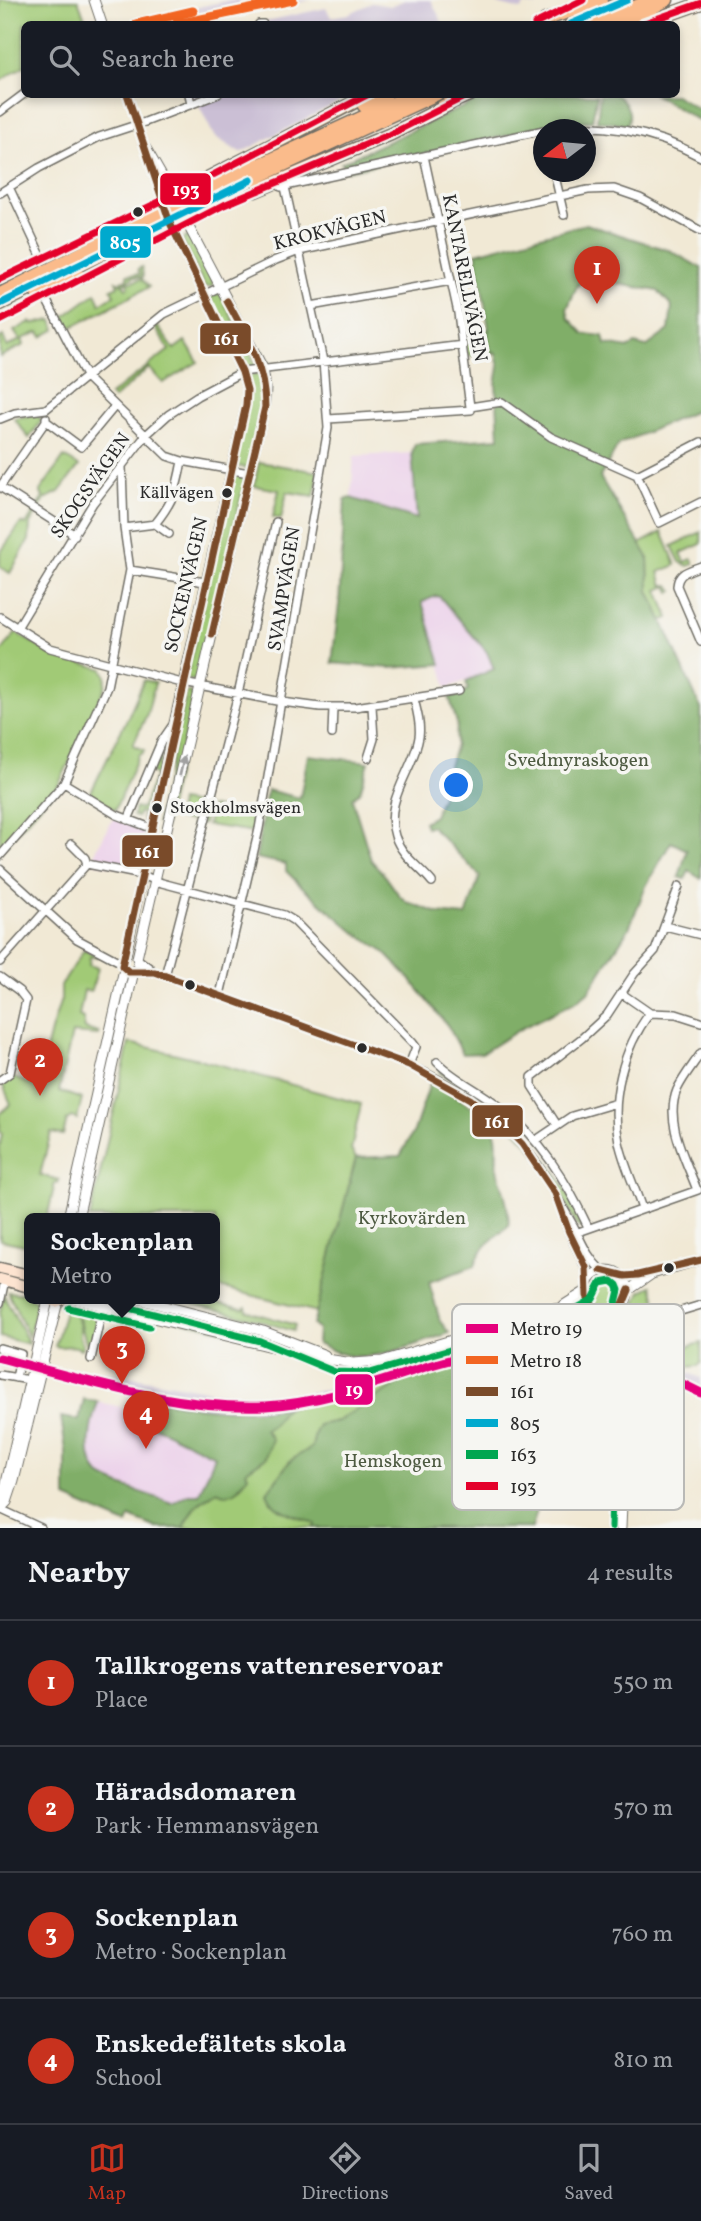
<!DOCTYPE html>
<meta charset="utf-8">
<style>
:root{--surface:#171b24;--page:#20242c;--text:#f1f3f6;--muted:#9ea1a6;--line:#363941;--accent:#c8321e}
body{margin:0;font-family:Vollkorn,serif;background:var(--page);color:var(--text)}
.compass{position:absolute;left:533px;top:119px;width:63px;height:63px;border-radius:50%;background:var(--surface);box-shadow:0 4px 10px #0003;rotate:254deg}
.you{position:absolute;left:457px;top:786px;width:24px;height:24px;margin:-18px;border:5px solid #fff;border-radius:50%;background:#1a73e8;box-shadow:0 0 0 10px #1a73e833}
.badge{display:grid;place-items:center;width:46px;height:46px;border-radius:50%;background:var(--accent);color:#fff;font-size:23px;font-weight:700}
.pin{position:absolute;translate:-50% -58px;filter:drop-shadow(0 2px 4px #0008)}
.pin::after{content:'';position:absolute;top:37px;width:24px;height:21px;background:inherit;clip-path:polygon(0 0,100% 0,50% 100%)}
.popup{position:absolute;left:24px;top:1213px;width:196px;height:91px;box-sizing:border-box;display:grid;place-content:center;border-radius:10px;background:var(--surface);filter:drop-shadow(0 2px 5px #0005);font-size:23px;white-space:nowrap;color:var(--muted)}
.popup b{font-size:26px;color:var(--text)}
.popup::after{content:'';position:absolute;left:50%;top:100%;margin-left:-14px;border:14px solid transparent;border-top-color:var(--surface)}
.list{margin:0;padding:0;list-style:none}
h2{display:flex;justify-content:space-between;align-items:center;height:91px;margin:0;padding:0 28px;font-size:30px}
h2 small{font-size:23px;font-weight:400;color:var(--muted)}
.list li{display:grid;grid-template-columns:46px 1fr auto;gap:21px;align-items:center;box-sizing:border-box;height:126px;padding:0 28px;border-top:2px solid var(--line)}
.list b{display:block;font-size:26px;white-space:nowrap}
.list p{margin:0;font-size:23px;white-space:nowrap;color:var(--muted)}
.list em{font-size:23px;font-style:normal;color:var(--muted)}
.icon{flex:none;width:38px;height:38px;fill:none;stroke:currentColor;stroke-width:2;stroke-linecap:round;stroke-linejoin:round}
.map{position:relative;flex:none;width:701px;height:1528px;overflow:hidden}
.search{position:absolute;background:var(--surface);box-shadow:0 4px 10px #0003;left:21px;right:21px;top:21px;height:77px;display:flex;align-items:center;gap:18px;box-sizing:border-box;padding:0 24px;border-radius:10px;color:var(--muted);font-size:26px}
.sheet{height:595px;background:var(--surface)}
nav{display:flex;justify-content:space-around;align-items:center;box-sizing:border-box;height:98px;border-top:2px solid var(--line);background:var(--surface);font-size:19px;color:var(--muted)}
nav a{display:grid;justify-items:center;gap:4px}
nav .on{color:var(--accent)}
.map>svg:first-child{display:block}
.built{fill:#ecd1ea}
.industrial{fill:#cbbfd5}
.green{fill:#a1ca76;stroke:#667a50;stroke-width:2}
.forest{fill:#80ae67;stroke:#566c49;stroke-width:2;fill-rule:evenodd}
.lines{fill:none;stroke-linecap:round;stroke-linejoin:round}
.minor-casing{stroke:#706e66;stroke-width:10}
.tertiary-casing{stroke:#706e66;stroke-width:11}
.secondary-casing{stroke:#706e66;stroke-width:13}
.trunk-casing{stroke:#706e66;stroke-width:15}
.minor{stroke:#fff;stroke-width:7}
.tertiary{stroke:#fff;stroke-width:9}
.secondary{stroke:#fde4d1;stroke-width:10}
.trunk{stroke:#fabb8b;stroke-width:12}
.trunk-bridge-casing{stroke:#706e66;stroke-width:15;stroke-linecap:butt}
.trunk-bridge{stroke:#fabb8b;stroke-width:12}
.bus-1-casing{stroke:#f6f6f2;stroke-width:12}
.bus-2-casing{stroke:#f6f6f2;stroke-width:12}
.bus-3-casing{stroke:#f6f6f2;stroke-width:12}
.bus-4-casing{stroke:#f6f6f2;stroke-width:12}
.bus-1{stroke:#7a4b2a;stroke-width:7}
.bus-2{stroke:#00a9ce;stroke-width:7}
.bus-3{stroke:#00a651;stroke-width:7}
.bus-4{stroke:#e4002b;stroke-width:7}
.metro-1-casing{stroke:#f6f6f2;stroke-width:14}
.metro-2-casing{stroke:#f6f6f2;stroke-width:14}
.metro-1{stroke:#e5007d;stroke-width:9}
.metro-2{stroke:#f26522;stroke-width:9}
.oneway{fill:#a0a0a0}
.bus-dot{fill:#2b2b2b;stroke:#f6f6f2;stroke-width:2.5}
.labels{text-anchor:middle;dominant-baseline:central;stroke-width:7;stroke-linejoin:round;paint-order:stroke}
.bus-label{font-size:17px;fill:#2b2b2b;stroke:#f6f6f2;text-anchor:end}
.street-label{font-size:19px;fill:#2b2b2b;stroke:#f6f6f2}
.park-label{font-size:19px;fill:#4e5b42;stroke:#f6f6f2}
.key{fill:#f6f6f2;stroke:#b9b9b6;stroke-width:2}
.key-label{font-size:19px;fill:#2b2b2b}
.line-badge{stroke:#f6f6f2;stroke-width:2.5}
.badge-label{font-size:19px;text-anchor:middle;font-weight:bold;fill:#fff}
</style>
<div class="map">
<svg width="701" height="1528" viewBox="0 0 701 1528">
<rect width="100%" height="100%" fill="#f6f6f2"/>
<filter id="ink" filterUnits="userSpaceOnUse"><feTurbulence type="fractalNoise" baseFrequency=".0143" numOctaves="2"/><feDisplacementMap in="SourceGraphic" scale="14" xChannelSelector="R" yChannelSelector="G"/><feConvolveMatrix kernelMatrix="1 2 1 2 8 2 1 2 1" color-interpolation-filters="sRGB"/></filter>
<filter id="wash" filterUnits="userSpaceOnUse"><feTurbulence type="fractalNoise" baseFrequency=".00686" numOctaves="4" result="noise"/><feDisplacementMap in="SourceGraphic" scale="28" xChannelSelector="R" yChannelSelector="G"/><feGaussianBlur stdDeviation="1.57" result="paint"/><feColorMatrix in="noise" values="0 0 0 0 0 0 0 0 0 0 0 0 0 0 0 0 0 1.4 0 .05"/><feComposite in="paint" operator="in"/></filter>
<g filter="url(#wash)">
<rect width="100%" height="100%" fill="#f1e9d5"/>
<!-- built -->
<path class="built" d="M412 453 417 520 351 498 354 456Z
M436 596 440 597 487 652 494 670 447 688 422 601Z
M114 817 141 828 144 831 135 871 90 862Z
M98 1402 121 1407 126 1418 132 1424 143 1421 216 1456 199 1494H188L172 1503 102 1477 92 1464 90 1440 92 1417Z"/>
<!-- industrial -->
<path class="industrial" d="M230 0H311L192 24H156L154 17Z
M405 0H431L443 24H253L326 8 331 17 348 14 372 3 390 6Z
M481 0H540L536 6 525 5 521 10Z
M187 95H352L240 153 214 136 196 100 189 102Z
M541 1336 577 1338 579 1350 533 1349 509 1352 446 1364 404 1380 326 1402 271 1410 197 1407 149 1399 101 1385 102 1372H105L228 1394 278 1397 340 1388 481 1343Z
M643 1354 701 1378V1396L675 1381 639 1365Z"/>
<!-- green -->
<path class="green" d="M0 0H78L85 19 74 24H24V66L0 81Z
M189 236 213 282V286L205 287 182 240Z
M142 267 143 277H134L123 284 126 288 129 287 128 283 142 279 149 287 66 330 62 318 96 293 100 304 114 295 111 289 118 286 116 281 122 284 121 281 128 279 127 275 140 274 138 269Z
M220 293 256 365 255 367 244 369 210 297Z
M52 320 56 329 42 337 39 332 22 339 24 345 0 357V338L3 336 7 347 20 340 14 331 30 322 33 324Z
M156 324 174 349 185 341 198 362 163 383 149 368 113 399 110 395 169 350 154 326Z
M489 329 488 335 496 353 467 356 464 335Z
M260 373 264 393 248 468 236 466 247 376Z
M34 415 40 417 41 421 29 438 14 418Z
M64 457 79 466 59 492 45 499 30 524 29 540 10 573 0 567V553L21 523 26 525 43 497 40 491Z
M259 462 319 472 314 496 287 492 281 519 273 517 279 490 254 486Z
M233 473 246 476 198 681 186 679Z
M662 532 676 565 659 572 663 585H669L673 591 670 592 667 586 658 590 669 618 662 621 649 591 648 557 639 544Z
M701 532V544L681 553 685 562 692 559 694 564 688 566 680 562 672 546Z
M16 633 51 654 103 669 106 676 105 687 58 786 0 851V653Z
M144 680 155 683 147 714 133 745 144 750 142 754H139L115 810 90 794 128 717Z
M187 692H191L193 697 165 825 157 823Z
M163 746 147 820 142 819 143 813 139 812 137 817 133 816 135 808 142 809 156 775 151 772Z
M180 801 207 806 203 824 177 819Z
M211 807 259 813 255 832 207 825Z
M84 950 98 957H90L89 965 98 968 91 991 84 990 79 1016 83 1018 85 1029 99 1033 98 1035 72 1033 59 1091 82 1099 77 1119 71 1117 67 1120 63 1135 51 1133 40 1175 59 1180 58 1183H55L47 1218H29V1246L0 1240V1145L2 1133 0 1132V1114L11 1104 2 1083 12 1077 37 1087 51 1031 61 999V986Z
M129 1043 199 1059 361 1104 351 1150 356 1158 317 1312 215 1286V1218H90Z
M441 1071C487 1102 531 1132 560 1180 569 1193 575 1209 583 1223L582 1227 577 1226C564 1200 551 1174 533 1150 513 1124 469 1090 440 1073Z
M589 1291a18 18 0 1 1 36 0a18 18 0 1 1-36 0Z
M652 1286 660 1313 634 1321 633 1310 641 1291Z
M8 1292 25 1294 37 1302 29 1337Z
M4 1295 29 1344 0 1337V1313Z
M168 1298H195L243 1309 246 1307 247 1311 295 1325 293 1331 255 1319Z
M66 1307H71L80 1325V1337L83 1347 80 1349C72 1343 64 1349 55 1346Z
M76 1307 99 1313 91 1350C82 1342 84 1322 75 1311Z
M153 1307 255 1331 283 1342V1345L157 1315 153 1310Z
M701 1343V1363L698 1366 686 1367 657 1355Z
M404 1380 338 1421 319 1425 312 1447 290 1461 267 1492 281 1510 316 1524 314 1528C296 1528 280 1524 262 1522V1528H183L197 1505 217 1491 240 1487 248 1476 246 1471 266 1457 270 1436 265 1430 273 1425 285 1408 326 1402Z"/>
<!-- forest -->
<path class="forest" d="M547 94 597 95 592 121 567 122 346 171 341 163 489 95Z
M600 95H617C626 103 633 112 627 125L597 121Z
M655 95H675L701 111V122Z
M586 224 671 251 701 268V409L619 444 600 477 648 557 649 591 701 709V879L689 871 685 879 679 877 687 850 671 842 646 886 629 928 588 992 577 1001 522 1028 482 1053 463 1054 448 1026 410 979 384 952 352 930 300 885 286 871V864L256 858 267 790 300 798 308 755 369 762 360 792 352 798 371 860 386 877 399 895 407 902 438 913 466 916 480 876 431 826 426 827 424 822 434 816 444 791 441 789 456 745 457 723 449 696C458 697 462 695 468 689L466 681 494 669 487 652 440 597 436 596 422 602 441 664 390 668 332 663 339 604 345 500 351 498 417 519 412 453 415 444 499 438 496 384 499 367 496 353 490 350 488 335 489 329 476 253ZM585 278 658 291 672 306 669 330 646 347 635 344 629 348 605 344 603 336 584 334 569 318 567 309 577 286Z
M430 1083C448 1090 493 1116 496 1136 498 1147 495 1163 498 1173 505 1191 508 1206 509 1225 496 1236 479 1248 475 1266L429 1282 440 1321 449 1333C423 1342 380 1359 353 1356 340 1355 329 1349 317 1344L318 1330 313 1325 356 1158 400 1156 414 1131Z
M533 1349V1354L492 1363 495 1387 473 1389 464 1420 457 1491 461 1496 477 1495 479 1488 491 1485 520 1504 531 1481 537 1434 531 1413 543 1409 566 1408 532 1528H314L315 1524C299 1514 272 1514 267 1492L290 1461 312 1447 315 1433 319 1425 338 1421 404 1380 446 1364Z
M84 1399 98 1402C91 1422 82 1458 100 1475 110 1484 157 1497 172 1503L188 1494H199L215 1456 143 1421 144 1406 149 1399C194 1407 240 1415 285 1408L273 1425 265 1430 272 1439 266 1457 246 1471 248 1476 235 1492 227 1495 216 1491 197 1505 183 1528H157L130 1517 127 1524 124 1523 66 1498V1451L61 1417 79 1420Z"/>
</g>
<g filter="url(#ink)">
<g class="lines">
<!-- minor casing -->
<g class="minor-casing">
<path id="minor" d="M259 24H263
M189 94 191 105
M0 112 24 94
M546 130C599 121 653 131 701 157
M424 156 458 313 470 407
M554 172 564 215
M9 187 42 258
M281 187 544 130
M0 193 39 168 99 137 145 122 218 94
M81 278 224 205 259 191
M45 297 87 378 167 456 182 461 249 473
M311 306 451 281
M0 321 52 293
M0 419 15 413 46 409 164 314 276 260 299 251 588 190 614 189 640 198 701 231
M328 419 471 410 470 407 502 402 551 437 637 475 659 523 701 502
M46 421 81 447 115 406
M637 475 701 442
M0 487 46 421V418
M0 487 75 535
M155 524 169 534
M124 528 155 524C173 502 177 489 182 461
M701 566C689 571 678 572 677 586L701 642
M130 570 205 582
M0 617 50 648 178 682 282 702 320 707H355L459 691
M17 628 93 503 146 435 168 415 197 396 242 372 463 345
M414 699C417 711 421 725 419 737 414 770 383 800 395 836 402 857 419 866 432 882
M332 734 333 708
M368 758 374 739 372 706
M64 783 117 815 151 828
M128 820 161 742 172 726
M71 844 85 858 87 864
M0 856 64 783 107 687 130 570 124 528 122 467
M0 869 77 939 122 963
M665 926 701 935
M139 960 155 972 409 1065C466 1090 518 1127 549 1183 557 1197 565 1211 573 1225 582 1242 587 1257 601 1270
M0 962 87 864 142 875 162 883 284 915 294 921 413 1043 416 1047 409 1065
M165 976 238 694 276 522
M0 977 19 991 26 1000 10 1073 0 1080
M621 993 650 1013 676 1014 701 1022
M220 995 259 829 328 428 323 361 285 187
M437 1062C455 1080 479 1090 499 1106 540 1138 566 1180 588 1227
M557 1125 532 1086V1077L582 1038 607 1015 634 974 655 951 679 886
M535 1141 572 1116 616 1103
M697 1190C686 1160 664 1122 677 1090 683 1077 693 1065 701 1053
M642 1209C635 1187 624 1165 619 1142 610 1099 623 1048 650 1013
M563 1211C565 1236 584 1256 589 1280
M570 1235 698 1190
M0 1303 5 1280
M621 1329 701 1305
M0 1348 21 1354 16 1378
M91 1359 103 1306
M0 1375 35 1381
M502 1473 506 1443 504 1414
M494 1484 477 1481 476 1493H467L462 1490 466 1421 476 1416H500
M0 1509 41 1528"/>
</g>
<!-- tertiary casing -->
<g class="tertiary-casing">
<path id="tertiary" d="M94 0 102 24
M127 94 170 223 242 372 247 390 246 405 174 723 126 955 122 961V966L129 972 136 970 139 964 137 958 265 407 266 388 263 368 181 212
M143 143 175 199
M0 279 165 200
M68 1218 124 969
M78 1218 134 971
M586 1291a21 21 0 1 1 42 0a21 21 0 1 1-42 0Z
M629 1290 652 1274 701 1260
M71 1298 313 1357 353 1363 382 1361 554 1309 590 1304
M133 1298 263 1331 325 1355
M564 1305 586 1291
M611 1313C624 1336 615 1364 625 1388
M0 1509 7 1502 14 1481 58 1301
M0 1509 48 1300
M621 1528 626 1405 624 1306"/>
</g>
<!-- secondary casing -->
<g class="secondary-casing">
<path id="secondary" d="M0 1268 29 1275
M0 1279 29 1287
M45 1298 56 1302 65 1298"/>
</g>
<!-- trunk casing -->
<g class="trunk-casing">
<path id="trunk" d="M545 20 601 0
M571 24 627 0
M595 24 651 0
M621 24 667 0
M642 24 701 3
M364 106 386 94
M443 106 471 94
M246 171 413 94
M251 180 437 94
M255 191 391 134 450 104
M173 196 370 94
M0 294 113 237
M37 294 82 277
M0 304 118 246"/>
</g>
<!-- minor -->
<use href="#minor" class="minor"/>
<!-- tertiary -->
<use href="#tertiary" class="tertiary"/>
<!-- secondary -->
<use href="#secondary" class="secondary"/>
<!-- trunk -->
<use href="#trunk" class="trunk"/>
<!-- trunk-bridge casing -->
<g class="trunk-bridge-casing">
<path id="trunk-bridge" d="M113 237 246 171
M118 246 251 180"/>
</g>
<!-- trunk-bridge -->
<use href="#trunk-bridge" class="trunk-bridge"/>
<!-- bus-1 casing -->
<g class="bus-1-casing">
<path id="bus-1" d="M127 94 170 223 242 372 247 390 246 405 122 966 129 972H155L409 1065 470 1099 506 1128 522 1144 555 1193 569 1232 586 1267 587 1296 594 1308 600 1312H612L623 1304 629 1290
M212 634 265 407C265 366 246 336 227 301
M601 1270 625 1276 638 1275 701 1260"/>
</g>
<!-- bus-2 casing -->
<g class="bus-2-casing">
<path id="bus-2" d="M571 24 627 0
M0 304 251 180"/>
</g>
<!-- bus-3 casing -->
<g class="bus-3-casing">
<path id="bus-3" d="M69 1308 149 1327
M130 1308 260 1341 335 1372 370 1373 558 1319 593 1299 601 1283 612 1281 617 1285 619 1290 613 1316 616 1378 611 1527"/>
</g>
<!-- bus-4 casing -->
<g class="bus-4-casing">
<path id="bus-4" d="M535 24 583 0
M642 24 701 3
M0 279 184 190 369 94
M0 321 224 205 391 134 470 94"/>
</g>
<!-- bus-1 -->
<use href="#bus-1" class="bus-1"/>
<!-- bus-2 -->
<use href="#bus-2" class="bus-2"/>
<!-- bus-3 -->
<use href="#bus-3" class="bus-3"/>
<!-- bus-4 -->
<use href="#bus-4" class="bus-4"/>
<!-- metro-1 casing -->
<g class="metro-1-casing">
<path id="metro-1" d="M0 1358C87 1380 175 1410 266 1406 324 1403 380 1381 435 1364 501 1344 568 1339 633 1362 657 1371 679 1382 701 1393"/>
</g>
<!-- metro-2 casing -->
<g class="metro-2-casing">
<path id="metro-2" d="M137 24 193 11
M177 24 293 0"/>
</g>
<!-- metro-1 -->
<use href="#metro-1" class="metro-1"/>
<!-- metro-2 -->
<use href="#metro-2" class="metro-2"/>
</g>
<!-- one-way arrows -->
<defs><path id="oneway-solid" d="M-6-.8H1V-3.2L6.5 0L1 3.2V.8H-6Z" transform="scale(1.75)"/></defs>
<use class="oneway" href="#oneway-solid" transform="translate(182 766) rotate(-77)"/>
</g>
<!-- markers -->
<g class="bus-dot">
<circle cx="138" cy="212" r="6"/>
<circle cx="227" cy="493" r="6"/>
<circle cx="157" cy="808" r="6"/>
<circle cx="190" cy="985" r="6"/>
<circle cx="362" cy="1048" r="6"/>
<circle cx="669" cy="1268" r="6"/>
</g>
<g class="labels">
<!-- bus labels -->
<g class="bus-label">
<text x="214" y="493">Källvägen</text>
<text x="170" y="808" text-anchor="start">Stockholmsvägen</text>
</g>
<!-- street labels -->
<g class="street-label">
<text transform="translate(330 231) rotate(-14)">KROKVÄGEN</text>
<text transform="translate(464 278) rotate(79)">KANTARELLVÄGEN</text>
<text transform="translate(91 486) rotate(-55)">SKOGSVÄGEN</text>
<text transform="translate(187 585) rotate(-77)">SOCKENVÄGEN</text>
<text transform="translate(285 589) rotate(-81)">SVAMPVÄGEN</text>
</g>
<!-- park labels -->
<g class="park-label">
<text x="578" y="761">Svedmyraskogen</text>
<text x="412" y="1219">Kyrkovärden</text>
<text x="393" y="1462">Hemskogen</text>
</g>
</g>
<!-- legend -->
<rect x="452" y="1304" width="232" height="206" rx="10" class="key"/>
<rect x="466" y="1324" width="32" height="9" fill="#e5007d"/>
<rect x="466" y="1356" width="32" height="8" fill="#f26522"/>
<rect x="466" y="1387" width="32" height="9" fill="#7a4b2a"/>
<rect x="466" y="1419" width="32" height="8" fill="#00a9ce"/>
<rect x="466" y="1450" width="32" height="9" fill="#00a651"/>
<rect x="466" y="1482" width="32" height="8" fill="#e4002b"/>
<g class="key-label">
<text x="510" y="1335">Metro 19</text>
<text x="510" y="1367">Metro 18</text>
<text x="510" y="1398">161</text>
<text x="510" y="1430">805</text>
<text x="510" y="1461">163</text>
<text x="510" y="1493">193</text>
</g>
<g class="line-badge">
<rect x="159" y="172" width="53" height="34" rx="7" fill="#e4002b"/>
<rect x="99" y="225" width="53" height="34" rx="7" fill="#00a9ce"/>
<rect x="199" y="322" width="53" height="33" rx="7" fill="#7a4b2a"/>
<rect x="121" y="834" width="53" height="34" rx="7" fill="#7a4b2a"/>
<rect x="471" y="1104" width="53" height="34" rx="7" fill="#7a4b2a"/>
<rect x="334" y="1373" width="40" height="33" rx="7" fill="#e5007d"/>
</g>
<g class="badge-label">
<text x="186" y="196">193</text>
<text x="125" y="249">805</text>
<text x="226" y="345">161</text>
<text x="147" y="858">161</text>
<text x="497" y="1128">161</text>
<text x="354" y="1396">19</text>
</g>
</svg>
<svg class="compass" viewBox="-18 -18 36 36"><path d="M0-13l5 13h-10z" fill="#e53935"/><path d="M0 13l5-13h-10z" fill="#9ea1a6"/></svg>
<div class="you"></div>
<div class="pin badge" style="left:597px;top:304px">1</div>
<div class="pin badge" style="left:40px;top:1096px">2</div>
<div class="pin badge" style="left:122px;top:1384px">3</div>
<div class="popup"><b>Sockenplan</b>Metro</div>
<div class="pin badge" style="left:146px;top:1449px">4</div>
<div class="search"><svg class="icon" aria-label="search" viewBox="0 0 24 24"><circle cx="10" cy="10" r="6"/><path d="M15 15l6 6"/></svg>Search here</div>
</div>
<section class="sheet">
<h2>Nearby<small>4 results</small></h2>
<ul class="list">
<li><span class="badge">1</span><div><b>Tallkrogens vattenreservoar</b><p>Place</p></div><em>550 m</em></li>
<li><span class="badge">2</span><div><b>Häradsdomaren</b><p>Park · Hemmansvägen</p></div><em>570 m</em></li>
<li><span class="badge">3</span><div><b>Sockenplan</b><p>Metro · Sockenplan</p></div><em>760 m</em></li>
<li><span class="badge">4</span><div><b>Enskedefältets skola</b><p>School</p></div><em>810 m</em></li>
</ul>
</section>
<nav>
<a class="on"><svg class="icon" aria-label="map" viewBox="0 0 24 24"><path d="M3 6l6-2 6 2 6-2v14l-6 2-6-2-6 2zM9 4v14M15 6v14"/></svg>Map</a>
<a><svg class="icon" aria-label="directions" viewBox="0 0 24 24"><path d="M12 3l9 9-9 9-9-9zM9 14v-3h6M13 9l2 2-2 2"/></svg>Directions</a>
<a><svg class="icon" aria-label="saved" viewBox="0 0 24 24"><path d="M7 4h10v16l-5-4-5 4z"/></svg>Saved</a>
</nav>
